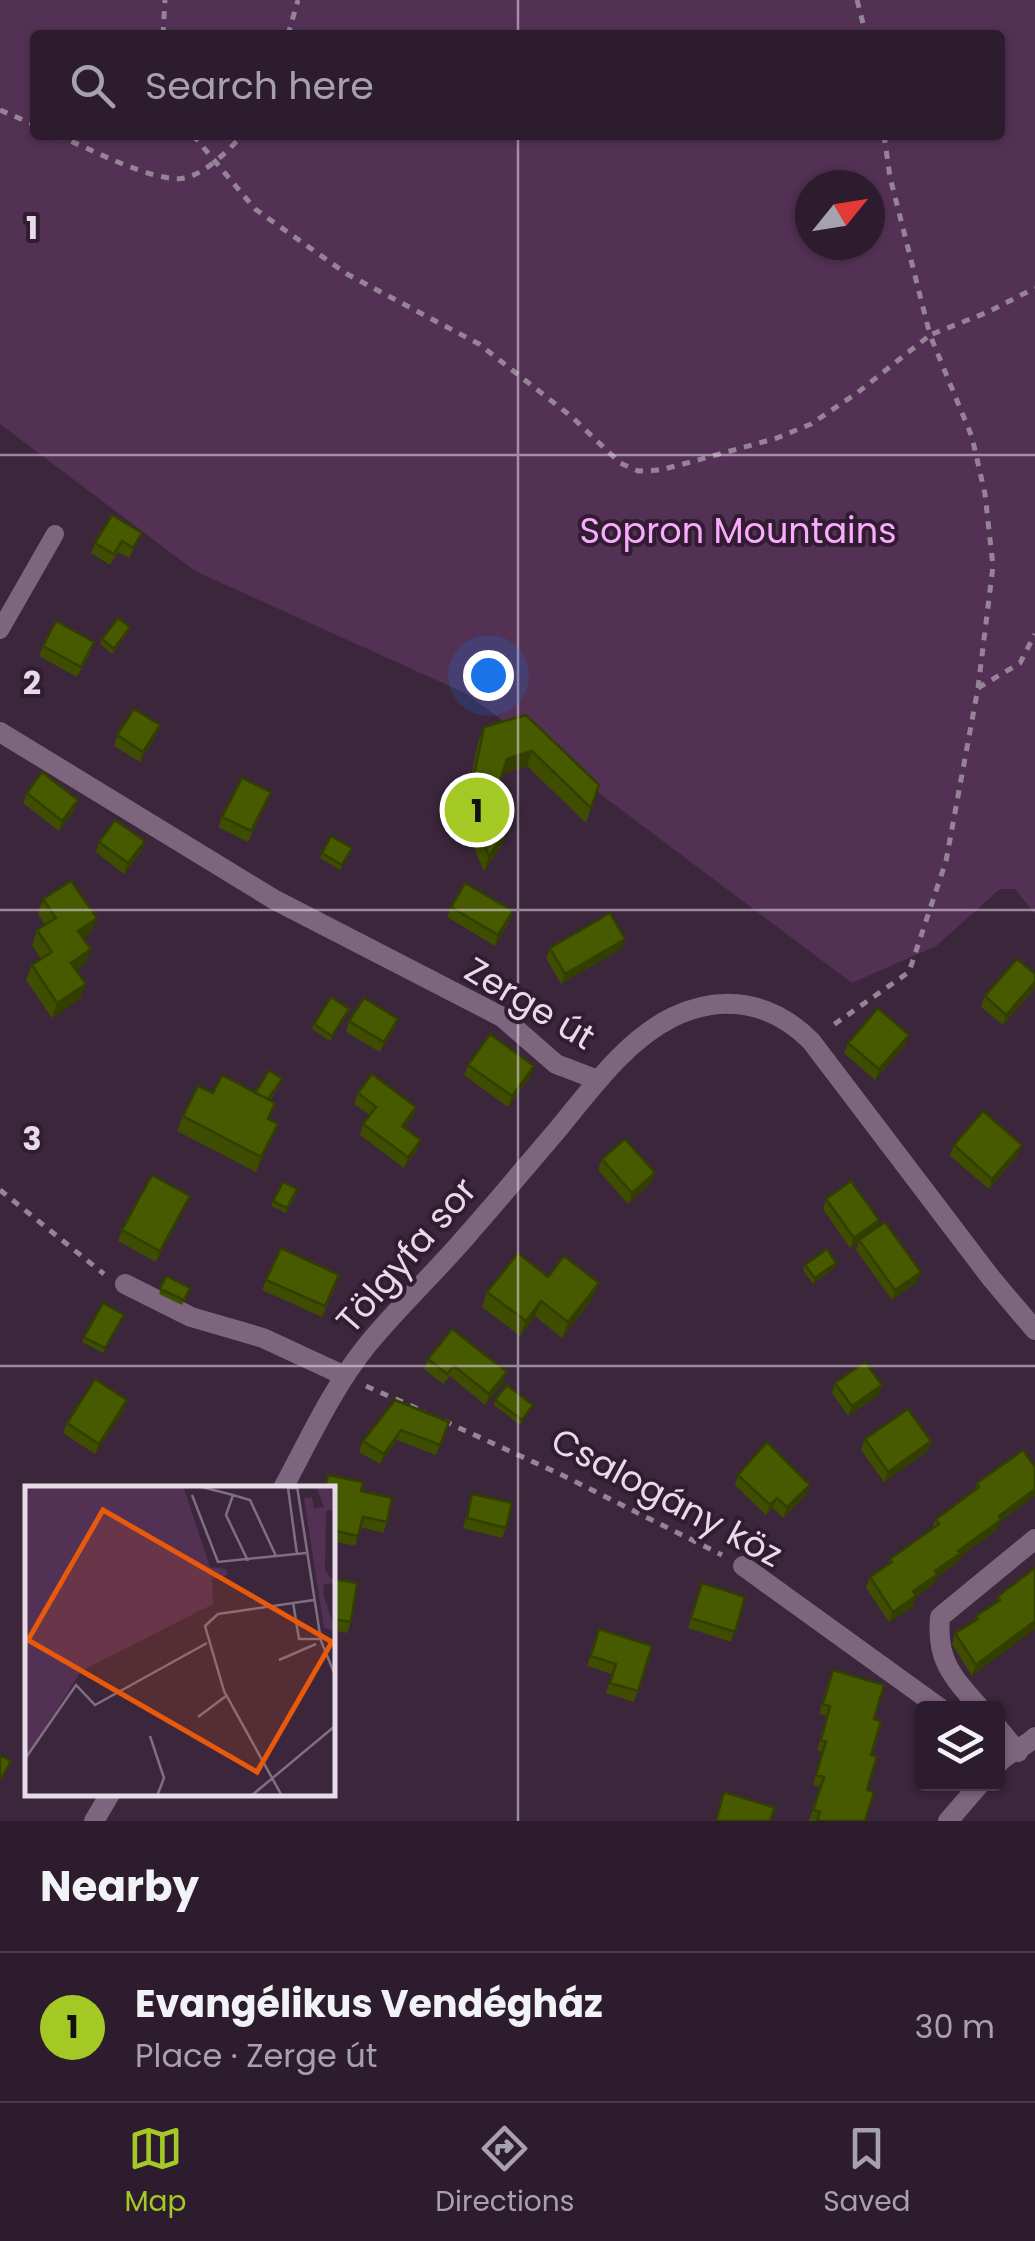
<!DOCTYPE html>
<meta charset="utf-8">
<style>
:root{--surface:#2c1c2d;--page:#342535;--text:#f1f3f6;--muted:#a6a1aa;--line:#483a49;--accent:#a4c824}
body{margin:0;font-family:Poppins,sans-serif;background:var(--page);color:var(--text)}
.controls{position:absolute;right:30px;bottom:30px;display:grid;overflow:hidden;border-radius:10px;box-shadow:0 2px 8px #0004}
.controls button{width:90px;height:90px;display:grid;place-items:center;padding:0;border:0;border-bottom:2px solid var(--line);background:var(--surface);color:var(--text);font:50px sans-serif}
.compass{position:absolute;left:795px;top:170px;width:90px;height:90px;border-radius:50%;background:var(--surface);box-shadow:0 2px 8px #0004;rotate:60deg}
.you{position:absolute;left:488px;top:675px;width:35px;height:35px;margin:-25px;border:8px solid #fff;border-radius:50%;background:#1a73e8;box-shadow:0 0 0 15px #1a73e833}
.badge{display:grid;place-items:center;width:65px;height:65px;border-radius:50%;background:var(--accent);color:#111;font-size:32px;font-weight:700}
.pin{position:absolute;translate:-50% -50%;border:5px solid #fff;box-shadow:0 2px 10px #0006}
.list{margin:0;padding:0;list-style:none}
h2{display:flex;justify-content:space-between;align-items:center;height:130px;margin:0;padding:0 40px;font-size:42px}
h2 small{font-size:32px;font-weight:400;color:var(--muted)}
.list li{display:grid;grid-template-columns:65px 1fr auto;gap:30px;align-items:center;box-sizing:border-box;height:150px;padding:0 40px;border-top:2px solid var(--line)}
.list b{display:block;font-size:38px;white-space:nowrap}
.list p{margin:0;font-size:32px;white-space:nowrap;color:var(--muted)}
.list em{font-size:32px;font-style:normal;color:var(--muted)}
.icon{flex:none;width:55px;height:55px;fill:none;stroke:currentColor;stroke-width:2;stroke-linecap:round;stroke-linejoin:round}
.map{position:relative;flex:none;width:1035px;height:1821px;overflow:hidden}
.search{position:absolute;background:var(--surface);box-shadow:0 2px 8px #0004;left:30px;right:30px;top:30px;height:110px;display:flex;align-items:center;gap:25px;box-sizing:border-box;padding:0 35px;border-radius:10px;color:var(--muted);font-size:38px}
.sheet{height:280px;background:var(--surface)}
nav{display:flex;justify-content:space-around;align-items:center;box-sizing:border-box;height:140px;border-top:2px solid var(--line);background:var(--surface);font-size:28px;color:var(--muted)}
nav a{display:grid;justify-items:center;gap:5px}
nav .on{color:var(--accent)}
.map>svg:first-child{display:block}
.green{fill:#533154;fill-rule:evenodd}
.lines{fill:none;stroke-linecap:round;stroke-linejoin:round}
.path{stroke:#958496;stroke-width:5;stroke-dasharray:8 8;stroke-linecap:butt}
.service{stroke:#7e657e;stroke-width:18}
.minor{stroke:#7e657e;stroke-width:20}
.wall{fill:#3e4d00}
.shaded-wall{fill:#323f00}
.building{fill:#485a00;stroke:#323f00;stroke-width:2.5}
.grid{fill:none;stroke:#e8dbe8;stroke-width:2.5;stroke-opacity:0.55}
.labels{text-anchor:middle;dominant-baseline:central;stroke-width:8;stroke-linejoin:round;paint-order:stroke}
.park-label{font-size:35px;fill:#faacfc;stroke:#311c32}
.street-label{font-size:35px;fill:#e8dbe8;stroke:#311c32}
.inset-road{fill:none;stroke:#806e81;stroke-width:2.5}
.view{fill:#e8590c;fill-opacity:0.15;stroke:#e8590c;stroke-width:5}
.inset-edge{fill:none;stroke:#e8dbe8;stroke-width:5}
.grid-label{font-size:32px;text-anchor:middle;font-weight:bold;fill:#e8dbe8;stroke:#311c32;stroke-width:8;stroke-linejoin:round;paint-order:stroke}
</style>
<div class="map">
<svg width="1035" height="1821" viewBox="0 0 1035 1821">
<rect width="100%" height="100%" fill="#3b263c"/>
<!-- green -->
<path class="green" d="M0 0H1035V914L1015 889H1000L936 946 852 983 467 694 195 571 0 424ZM35 35H1000V135H35ZM810 185H870V245H810Z"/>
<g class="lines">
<!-- path -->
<path class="path" d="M857 0 866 35
M163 35 165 0
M288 35 298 0
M0 110 35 125
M57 135C86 147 156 184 185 178 208 172 227 151 243 135
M193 135 255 209 347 274 479 344 572 417 620 463 638 471 660 470 687 463 777 438 811 424 857 393 930 335 972 437 985 494 993 566 978 688 946 861 909 972 829 1028
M884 135 890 177 930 335 988 312 1035 288
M978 688 1020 663 1035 634
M0 1190 104 1274
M366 1386 425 1412
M444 1421 562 1475 722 1555"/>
<!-- service -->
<path class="service" d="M0 630 55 534"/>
<!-- minor -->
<path class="minor" d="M0 732 275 900 502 1017 556 1064 598 1080
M125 1284 191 1317 263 1338 345 1376
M283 1488C309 1440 333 1387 368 1344 399 1306 438 1270 470 1232 500 1198 529 1163 559 1128 591 1089 626 1040 673 1017 723 993 772 1002 811 1041L991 1278 1035 1330
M743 1566 940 1708
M980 1708C953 1677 936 1661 940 1617L1035 1539
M998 1728 1018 1752
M998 1764C1007 1752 1023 1749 1035 1737
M94 1821 110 1794
M948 1821 980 1784"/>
</g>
<!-- wall -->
<path class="wall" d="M142 533 129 558 118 552 110 565 91 553 95 543Z
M128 632 112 654 100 644 102 639Z
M43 646 91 652 77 677 39 656Z
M160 725 156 735 140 762 114 746 117 735Z
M484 727 599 785 586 823 527 766 502 774 492 806 505 834 500 849 484 871 462 820 478 742Z
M271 792 248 842 218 827 222 817Z
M27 793 78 800 74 811 59 831 23 803Z
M99 842 141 852 124 874 96 852Z
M352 848 340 870 320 858 322 853Z
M43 899 91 933 84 938 86 964 76 970 80 999 52 1018 26 980 32 965 41 959 32 945 37 930 45 925 38 914Z
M451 907 513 911 509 922 495 946 447 917Z
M550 948 621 949 561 984 546 958Z
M1035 988 1003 1025 981 1007 985 996Z
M347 1014 330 1041 312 1029 314 1024Z
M349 1021 394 1029 380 1052 346 1032Z
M848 1043 905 1045 875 1080 844 1053Z
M468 1065 534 1066 530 1077 508 1107 464 1075Z
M280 1084 270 1100 269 1120 272 1139 256 1172 177 1131 183 1116 213 1093H255Z
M358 1093 416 1107 413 1117 404 1128 417 1150 404 1168 360 1135 363 1124 370 1115 354 1104Z
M954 1145 1018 1155 989 1189 950 1156Z
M602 1159 651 1183 628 1204 598 1170Z
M296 1195 286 1213 271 1206 273 1201Z
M826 1199 879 1220 877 1228 917 1282 892 1300 856 1250 859 1242 850 1248 823 1209Z
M186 1206 156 1262 118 1241 122 1230Z
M805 1265 834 1269 813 1284 803 1270Z
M166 1276 190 1288 182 1305 159 1294Z
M548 1277 593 1298 562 1338 535 1316 520 1336 482 1307 487 1292Z
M266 1280 336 1285 322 1317 262 1290Z
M122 1320 103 1353 82 1342 84 1337Z
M428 1359 507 1372 503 1383 485 1405 450 1376 443 1384 424 1369Z
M835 1383 882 1385 878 1396 848 1416 832 1393Z
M395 1400 449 1422 436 1455 397 1440 380 1464 359 1452 363 1441Z
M495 1400 533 1405 520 1425 494 1405Z
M124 1410 95 1454 63 1433 67 1423Z
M865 1439 928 1451 884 1482 861 1450Z
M328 1475 361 1491 387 1522 383 1533 360 1527 355 1546 332 1541V1488H324Z
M738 1475 806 1495 783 1518 773 1508 766 1515 735 1485Z
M977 1483 1000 1522 997 1530 960 1557 957 1563 936 1578 934 1584 916 1597 913 1607 889 1622 866 1588 870 1577 887 1566 890 1559 932 1528 936 1519 975 1490Z
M472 1494 506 1528 502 1538 463 1528Z
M1035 1568 972 1676 952 1644 955 1633 974 1622 976 1616 996 1602 998 1596Z
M332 1579 351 1622 347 1633 332 1630Z
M702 1583 745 1597 731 1642 688 1628Z
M599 1629 652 1646 634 1702 606 1693 612 1674 587 1666Z
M829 1680 874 1719 865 1821H809L820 1787 813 1785 822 1752 817 1750 827 1716 819 1714Z"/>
<!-- shaded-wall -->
<path class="shaded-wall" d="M160 725 156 735 140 762 143 752Z
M532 751 527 766 501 774 507 759Z
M78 800 74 811 59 831 62 821Z
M505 834 500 849 484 871 489 856Z
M145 841 141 852 124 874 128 863Z
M513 911 509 922 495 946 498 935Z
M97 918 91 933 73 946 78 931Z
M625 939 621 949 561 984 565 974Z
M91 949 86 964 65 978 71 963Z
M1035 982V987L1003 1025 1006 1015Z
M86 984 80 999 52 1018 57 1003Z
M398 1019 394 1029 380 1052 384 1042Z
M909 1035 905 1045 875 1080 879 1069Z
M534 1066 530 1077 508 1107 512 1096Z
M416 1107 413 1117 398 1136 402 1126Z
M278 1124 272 1139 256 1172 261 1157Z
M421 1140 417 1150 404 1168 408 1157Z
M1022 1145 1018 1155 989 1189 992 1179Z
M655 1173 651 1183 628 1204 632 1193Z
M190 1196 186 1206 156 1262 160 1251Z
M879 1220 876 1230 850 1248 854 1238Z
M836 1263 834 1269 813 1284 815 1278Z
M921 1272 917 1282 892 1300 895 1290Z
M599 1283 593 1298 562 1338 568 1322Z
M541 1301 535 1316 520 1336 526 1321Z
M507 1372 503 1383 485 1405 489 1394Z
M882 1385 878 1396 848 1416 852 1406Z
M127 1400 124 1410 95 1454 99 1444Z
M401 1430 397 1440 380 1464 384 1454Z
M931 1441 928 1451 884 1482 888 1472Z
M810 1485 806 1495 783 1518 787 1507Z
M1035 1489V1496L1000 1522 997 1530 960 1557 957 1563 936 1578 934 1584 916 1597 913 1607 889 1622 893 1612 913 1591 999 1516Z
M777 1498 773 1508 766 1515 770 1505Z
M1035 1621V1629L972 1676 976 1665Z"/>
<!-- building -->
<path class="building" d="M112 515 142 533 133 548 122 541 114 554 95 543Z
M118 618 130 627 114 649 102 639Z
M56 621 94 642 81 667 43 646Z
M134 709 160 725 143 752 117 735Z
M526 715 599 785 591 808 532 751 507 759 492 806 505 834 489 856 468 804 484 727Z
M42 772 78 800 62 821 27 793Z
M242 778 271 792 251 831 222 817Z
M115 820 145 841 128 863 99 842Z
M331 836 352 848 342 865 322 853Z
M71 881 97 918 78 931 91 949 71 963 86 984 57 1003 32 965 52 952 37 930 56 918 43 899Z
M465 883 513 911 498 935 451 907Z
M610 913 625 939 565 974 550 948Z
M1017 959 1035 974V982L1006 1015 985 996Z
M331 997 349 1009 332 1036 314 1024Z
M364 998 398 1019 384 1042 349 1021Z
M878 1008 909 1035 879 1069 848 1043Z
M490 1034 534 1066 512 1096 468 1065Z
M269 1070 282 1079 268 1099 255 1093Z
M372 1074 416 1107 402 1126 421 1140 408 1157 363 1124 376 1107 358 1093Z
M222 1075 275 1103 268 1119 278 1124 261 1157 183 1116 198 1086 213 1093Z
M983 1111 1022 1145 992 1179 954 1145Z
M625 1139 655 1173 632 1193 602 1159Z
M152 1175 190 1196 160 1251 122 1230Z
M851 1181 879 1220 854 1238 826 1199Z
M283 1182 297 1189 287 1208 273 1201Z
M885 1222 921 1272 895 1290 859 1240Z
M281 1248 339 1275 325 1306 266 1280Z
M827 1249 836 1263 815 1278 805 1265Z
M518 1253 548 1277 564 1256 599 1283 568 1322 541 1301 526 1321 487 1292Z
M166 1276 190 1288 184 1300 160 1289Z
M103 1303 124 1315 105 1348 84 1337Z
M452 1329 507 1372 489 1394 454 1366 447 1374 428 1359Z
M865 1362 882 1385 852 1406 835 1383Z
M95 1379 127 1400 99 1444 67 1423Z
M507 1385 533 1405 522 1420 495 1400Z
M395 1400 449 1422 440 1445 401 1430 384 1454 363 1441Z
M908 1409 931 1441 888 1472 865 1439Z
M767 1442 810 1485 787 1507 777 1498 770 1505 738 1475Z
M1023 1450 1035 1467V1489L999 1516 1001 1520 958 1551 961 1553 935 1571 938 1574 913 1591 916 1596 893 1612 870 1577 892 1562 890 1559 939 1524 936 1519 979 1487 977 1483Z
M328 1475 363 1482 361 1491 392 1498 387 1522 363 1517 358 1536 332 1530V1488H325Z
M472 1494 512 1503 506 1528 467 1518Z
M1035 1568V1621L976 1665 955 1633 978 1619 976 1616 1000 1600 998 1596Z
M332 1579 357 1583 351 1622 332 1619Z
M702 1583 745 1597 735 1632 691 1618Z
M599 1629 652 1646 638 1691 610 1683 616 1664 591 1656Z
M833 1670 884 1685 874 1719 881 1721 871 1755 877 1756 867 1790 874 1792 865 1821H817L820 1812 813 1810 824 1777 816 1775 826 1741 821 1740 830 1706 823 1704Z
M0 1755 11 1761 0 1781Z
M724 1792 775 1808 770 1821H716Z"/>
<!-- grid -->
<path class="grid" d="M518 0V35M518 135V1821M0 455H1035M0 910H1035M0 1366H1035"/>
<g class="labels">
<!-- park labels -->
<g class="park-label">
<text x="738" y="530">Sopron Mountains</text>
</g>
<!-- street labels -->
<g class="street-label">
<text transform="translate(530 1003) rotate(31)">Zerge út</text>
<text transform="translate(406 1255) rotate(-49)">Tölgyfa sor</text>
<text transform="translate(667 1497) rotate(28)">Csalogány köz</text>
</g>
</g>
<!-- overview -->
<g transform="translate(25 1486)">
<rect width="310" height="310" fill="#3b263c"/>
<path d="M0 0H158L185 81 201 83 203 89 187 93 188 118 56 185 0 274ZM291 0 310 3V23L301 25 300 84 310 97 299 98 298 107 310 145 299 142 279 12 287 11 289 22 299 21Z" fill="#533154"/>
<path class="inset-road" d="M173 0 208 9M272 0 296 155 310 189M167 9 193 76 281 67M272 68 263 2H272M223 75 201 29 208 9 225 14 251 70M268 116 274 153H297M254 174 291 158M173 231 201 210M125 250 139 292 132 310M0 273 51 199 70 219 182 157M226 310 310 240M257 310 199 205 180 140 193 128 289 114"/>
<path class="view" d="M78 24 307 156 232 286 3 154Z"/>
<rect width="310" height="310" class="inset-edge"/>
</g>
<g class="grid-label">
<text x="32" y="239">1</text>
<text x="32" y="694">2</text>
<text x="32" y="1150">3</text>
</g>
</svg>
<div class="controls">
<button><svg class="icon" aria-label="layers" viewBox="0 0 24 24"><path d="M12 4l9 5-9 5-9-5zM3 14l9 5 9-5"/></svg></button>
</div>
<svg class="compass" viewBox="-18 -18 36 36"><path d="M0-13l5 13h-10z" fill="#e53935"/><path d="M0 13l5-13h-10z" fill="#a6a1aa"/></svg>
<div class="you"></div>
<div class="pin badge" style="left:477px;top:810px">1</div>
<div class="search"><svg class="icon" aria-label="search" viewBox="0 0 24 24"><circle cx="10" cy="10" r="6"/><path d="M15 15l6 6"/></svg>Search here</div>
</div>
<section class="sheet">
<h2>Nearby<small></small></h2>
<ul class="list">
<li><span class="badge">1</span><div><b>Evangélikus Vendégház</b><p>Place · Zerge út</p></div><em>30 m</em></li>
</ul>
</section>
<nav>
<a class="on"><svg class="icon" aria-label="map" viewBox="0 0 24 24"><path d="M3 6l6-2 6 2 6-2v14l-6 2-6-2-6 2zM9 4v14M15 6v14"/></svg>Map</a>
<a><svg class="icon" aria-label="directions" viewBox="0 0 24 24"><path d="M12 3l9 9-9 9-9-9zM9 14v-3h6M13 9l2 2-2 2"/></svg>Directions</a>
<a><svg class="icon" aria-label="saved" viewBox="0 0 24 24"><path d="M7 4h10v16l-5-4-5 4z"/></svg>Saved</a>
</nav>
